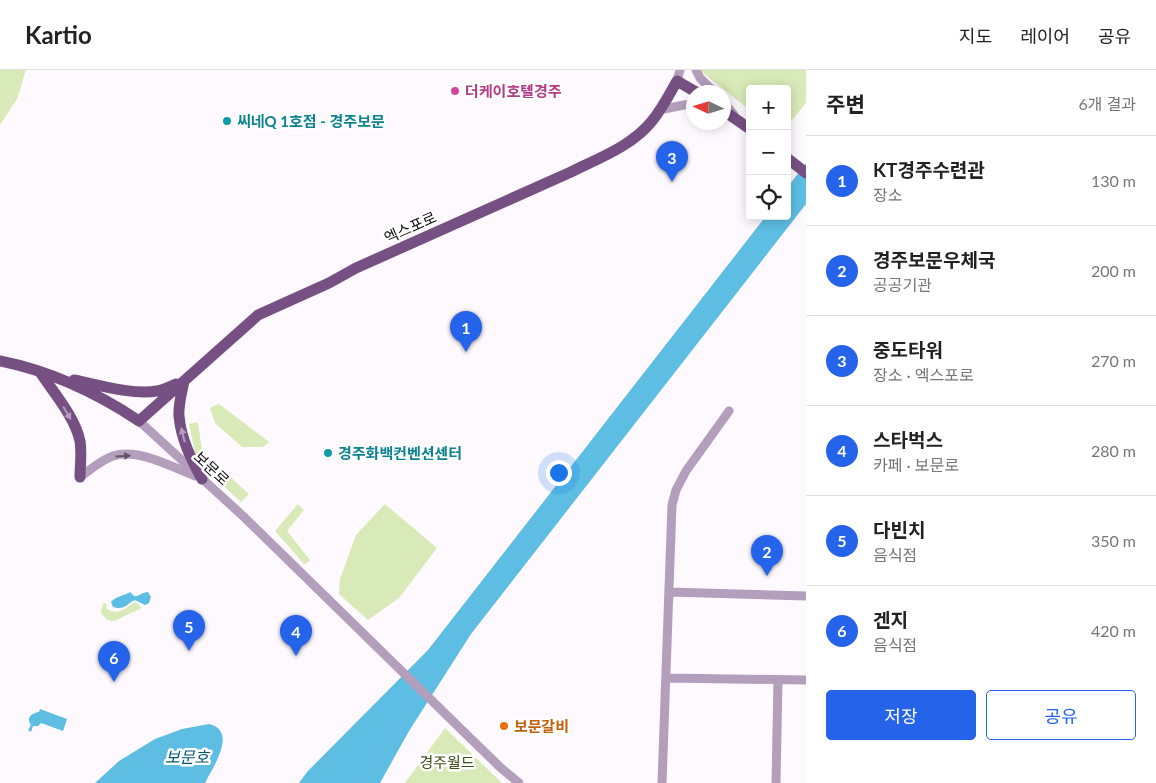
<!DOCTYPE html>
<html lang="ko">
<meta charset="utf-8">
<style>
:root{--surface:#fff;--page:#f2f2f2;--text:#222;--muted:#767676;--line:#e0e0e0;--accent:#2563eb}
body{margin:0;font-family:Lato,"Noto Sans KR",sans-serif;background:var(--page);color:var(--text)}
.controls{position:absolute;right:15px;top:15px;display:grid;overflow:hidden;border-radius:5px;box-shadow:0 2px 12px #0003}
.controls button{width:45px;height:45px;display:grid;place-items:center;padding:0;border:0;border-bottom:1px solid var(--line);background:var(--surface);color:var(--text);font:25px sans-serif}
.compass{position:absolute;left:686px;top:15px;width:45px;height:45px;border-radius:50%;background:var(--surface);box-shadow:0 2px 12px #0003;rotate:274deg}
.you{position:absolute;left:558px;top:402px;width:18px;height:18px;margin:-12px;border:4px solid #fff;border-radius:50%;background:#1a73e8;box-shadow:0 0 0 8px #1a73e833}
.badge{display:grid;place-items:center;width:32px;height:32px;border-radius:50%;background:var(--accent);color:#fff;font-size:16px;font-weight:700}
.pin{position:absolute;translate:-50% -41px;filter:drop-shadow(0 1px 2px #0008)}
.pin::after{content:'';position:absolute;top:26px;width:18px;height:15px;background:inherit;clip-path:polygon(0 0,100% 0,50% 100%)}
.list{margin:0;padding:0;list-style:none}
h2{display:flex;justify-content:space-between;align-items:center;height:65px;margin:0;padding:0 20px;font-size:21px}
h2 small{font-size:16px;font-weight:400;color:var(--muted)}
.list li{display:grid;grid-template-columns:32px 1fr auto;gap:15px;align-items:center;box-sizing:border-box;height:90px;padding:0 20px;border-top:1px solid var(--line)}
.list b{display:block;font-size:19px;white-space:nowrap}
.list p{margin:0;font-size:16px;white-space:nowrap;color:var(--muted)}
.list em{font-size:16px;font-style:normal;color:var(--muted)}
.actions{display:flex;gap:10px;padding:15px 20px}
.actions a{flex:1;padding:11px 0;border:1px solid var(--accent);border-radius:5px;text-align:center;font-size:18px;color:var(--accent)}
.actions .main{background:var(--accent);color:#fff}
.icon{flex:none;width:28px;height:28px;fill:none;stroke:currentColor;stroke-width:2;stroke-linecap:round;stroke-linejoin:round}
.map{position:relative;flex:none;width:806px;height:713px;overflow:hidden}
header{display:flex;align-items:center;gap:30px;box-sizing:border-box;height:70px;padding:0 25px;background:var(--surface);border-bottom:1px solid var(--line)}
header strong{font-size:24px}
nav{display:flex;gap:28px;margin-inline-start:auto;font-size:18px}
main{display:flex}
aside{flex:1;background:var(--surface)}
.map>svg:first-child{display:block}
.green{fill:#d7eab7}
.water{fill:#5dbde3}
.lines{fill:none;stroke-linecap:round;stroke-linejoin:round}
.minor{stroke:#b39ebb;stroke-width:9}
.major{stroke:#765083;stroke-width:11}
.oneway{fill:#b49fbb}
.oneway2{fill:#625466}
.hotel-dot{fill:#d1479c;stroke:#fff;stroke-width:2}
.culture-dot{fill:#0f9aa8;stroke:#fff;stroke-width:2}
.food-dot{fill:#e8710a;stroke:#fff;stroke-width:2}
.labels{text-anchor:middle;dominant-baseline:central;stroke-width:5;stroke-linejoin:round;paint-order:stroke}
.hotel-label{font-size:15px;font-weight:bold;fill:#b23c85;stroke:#fff;text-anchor:start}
.culture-label{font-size:15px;font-weight:bold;fill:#0d838f;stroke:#fff;text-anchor:start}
.street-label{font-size:15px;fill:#100911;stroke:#fff}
.food-label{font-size:15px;font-weight:bold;fill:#c56008;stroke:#fff;text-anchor:start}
.park-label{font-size:15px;fill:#40511a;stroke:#fff}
.water-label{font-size:16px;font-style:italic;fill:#005670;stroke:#fff}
</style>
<header>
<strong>Kartio</strong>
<nav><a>지도</a><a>레이어</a><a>공유</a></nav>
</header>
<main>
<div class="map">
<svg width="806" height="713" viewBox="0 0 806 713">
<rect width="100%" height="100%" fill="#fef9fe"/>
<!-- green -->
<path class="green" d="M0 0H26L17 29 0 55Z
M699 0H806V33L787 56V19H750V40Z
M218 334H219L269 372 263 377H242L215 353 210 338Z
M198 352 202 381 217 395 210 403 196 387 189 354Z
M224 401 249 424 241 432 217 410Z
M298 434 304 440 287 461 310 490 307 493 304 494 275 461Z
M385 434 437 478 399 528 368 550 339 524 340 509 356 465Z
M135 532 137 533 142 538 114 551 107 550 101 543 102 536 104 533 107 534 106 538C118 547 125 538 135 532Z
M445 658 502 713H405Z"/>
<!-- water -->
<path class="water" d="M806 93V134L471 564 409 661 380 713H299L307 702 428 580 766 146H787V118Z
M130 522 134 526C139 527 142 522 148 522L151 527 149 533 145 535C142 534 140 532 137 531 129 528 128 542 113 537L111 532C116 526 124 526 130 522Z
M40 639 67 649 63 661 41 653 38 656H33L31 662 28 660 31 655C26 648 31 643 39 642Z
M209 654C238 661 213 697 205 713H95L119 691 155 669 182 659Z"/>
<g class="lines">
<!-- minor -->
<path class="minor" d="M696 0 700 8 714 22
M677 11 680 0
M724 33 734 45
M659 40 684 35 694 34
M139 351 244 447 467 665 501 698 519 713
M80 407C90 400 101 390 113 386 138 378 172 397 195 406
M669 522 806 526
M666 608 806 610
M662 713 672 435 676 420 686 401 729 341
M776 713 778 610"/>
<!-- major -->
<path class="major" d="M724 41 750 59
M787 88 806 103
M0 291C50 301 97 323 139 351L258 245 329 213 356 198 571 102C599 88 632 76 652 51 662 39 669 25 677 11L696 22
M40 302C53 322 75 347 80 371 82 383 80 396 80 407
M74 310C99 315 132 325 157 321 163 320 170 317 176 314
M184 311C182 322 178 335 179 346 181 369 191 389 202 409"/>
</g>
<!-- one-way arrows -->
<defs><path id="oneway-solid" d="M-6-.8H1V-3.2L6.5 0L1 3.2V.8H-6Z" transform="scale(1.25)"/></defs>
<g class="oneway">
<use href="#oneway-solid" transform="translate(67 343) rotate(59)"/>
<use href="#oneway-solid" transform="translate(183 365) rotate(-104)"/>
</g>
<use class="oneway2" href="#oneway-solid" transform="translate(123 386) rotate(-3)"/>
<!-- markers -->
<circle class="hotel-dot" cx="455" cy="21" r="5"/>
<g class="culture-dot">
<circle cx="227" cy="51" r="5"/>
<circle cx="328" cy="383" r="5"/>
</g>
<circle class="food-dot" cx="504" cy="656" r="5"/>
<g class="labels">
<!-- hotel labels -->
<g class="hotel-label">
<text x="465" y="21">더케이호텔경주</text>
</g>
<!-- culture labels -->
<g class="culture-label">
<text x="237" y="51">씨네Q 1호점 - 경주보문</text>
<text x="338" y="383">경주화백컨벤션센터</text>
</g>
<!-- street labels -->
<g class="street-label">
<text transform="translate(410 157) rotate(-24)">엑스포로</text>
<text transform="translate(212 398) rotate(43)">보문로</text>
</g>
<!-- food labels -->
<g class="food-label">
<text x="514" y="656">보문갈비</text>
</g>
<!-- park labels -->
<g class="park-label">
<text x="447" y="692">경주월드</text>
</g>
<!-- water labels -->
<g class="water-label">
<text x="187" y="686">보문호</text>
</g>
</g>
</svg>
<div class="controls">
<button>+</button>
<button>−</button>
<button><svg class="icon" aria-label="locate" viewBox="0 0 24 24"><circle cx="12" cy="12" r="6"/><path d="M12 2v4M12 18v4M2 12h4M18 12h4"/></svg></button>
</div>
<svg class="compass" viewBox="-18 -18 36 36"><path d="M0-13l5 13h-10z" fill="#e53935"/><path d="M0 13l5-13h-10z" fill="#767676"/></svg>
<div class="you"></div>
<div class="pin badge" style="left:466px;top:282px">1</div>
<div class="pin badge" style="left:767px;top:506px">2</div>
<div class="pin badge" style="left:672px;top:112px">3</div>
<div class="pin badge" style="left:296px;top:586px">4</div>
<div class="pin badge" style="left:189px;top:581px">5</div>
<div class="pin badge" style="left:114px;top:612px">6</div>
</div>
<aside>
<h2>주변<small>6개 결과</small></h2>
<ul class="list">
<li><span class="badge">1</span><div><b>KT경주수련관</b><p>장소</p></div><em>130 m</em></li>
<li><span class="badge">2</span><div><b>경주보문우체국</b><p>공공기관</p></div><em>200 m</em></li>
<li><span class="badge">3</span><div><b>중도타워</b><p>장소 · 엑스포로</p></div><em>270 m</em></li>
<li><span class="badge">4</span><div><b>스타벅스</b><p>카페 · 보문로</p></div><em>280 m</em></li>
<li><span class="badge">5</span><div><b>다빈치</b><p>음식점</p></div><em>350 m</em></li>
<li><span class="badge">6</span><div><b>겐지</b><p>음식점</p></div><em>420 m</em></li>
</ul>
<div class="actions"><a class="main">저장</a><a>공유</a></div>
</aside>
</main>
